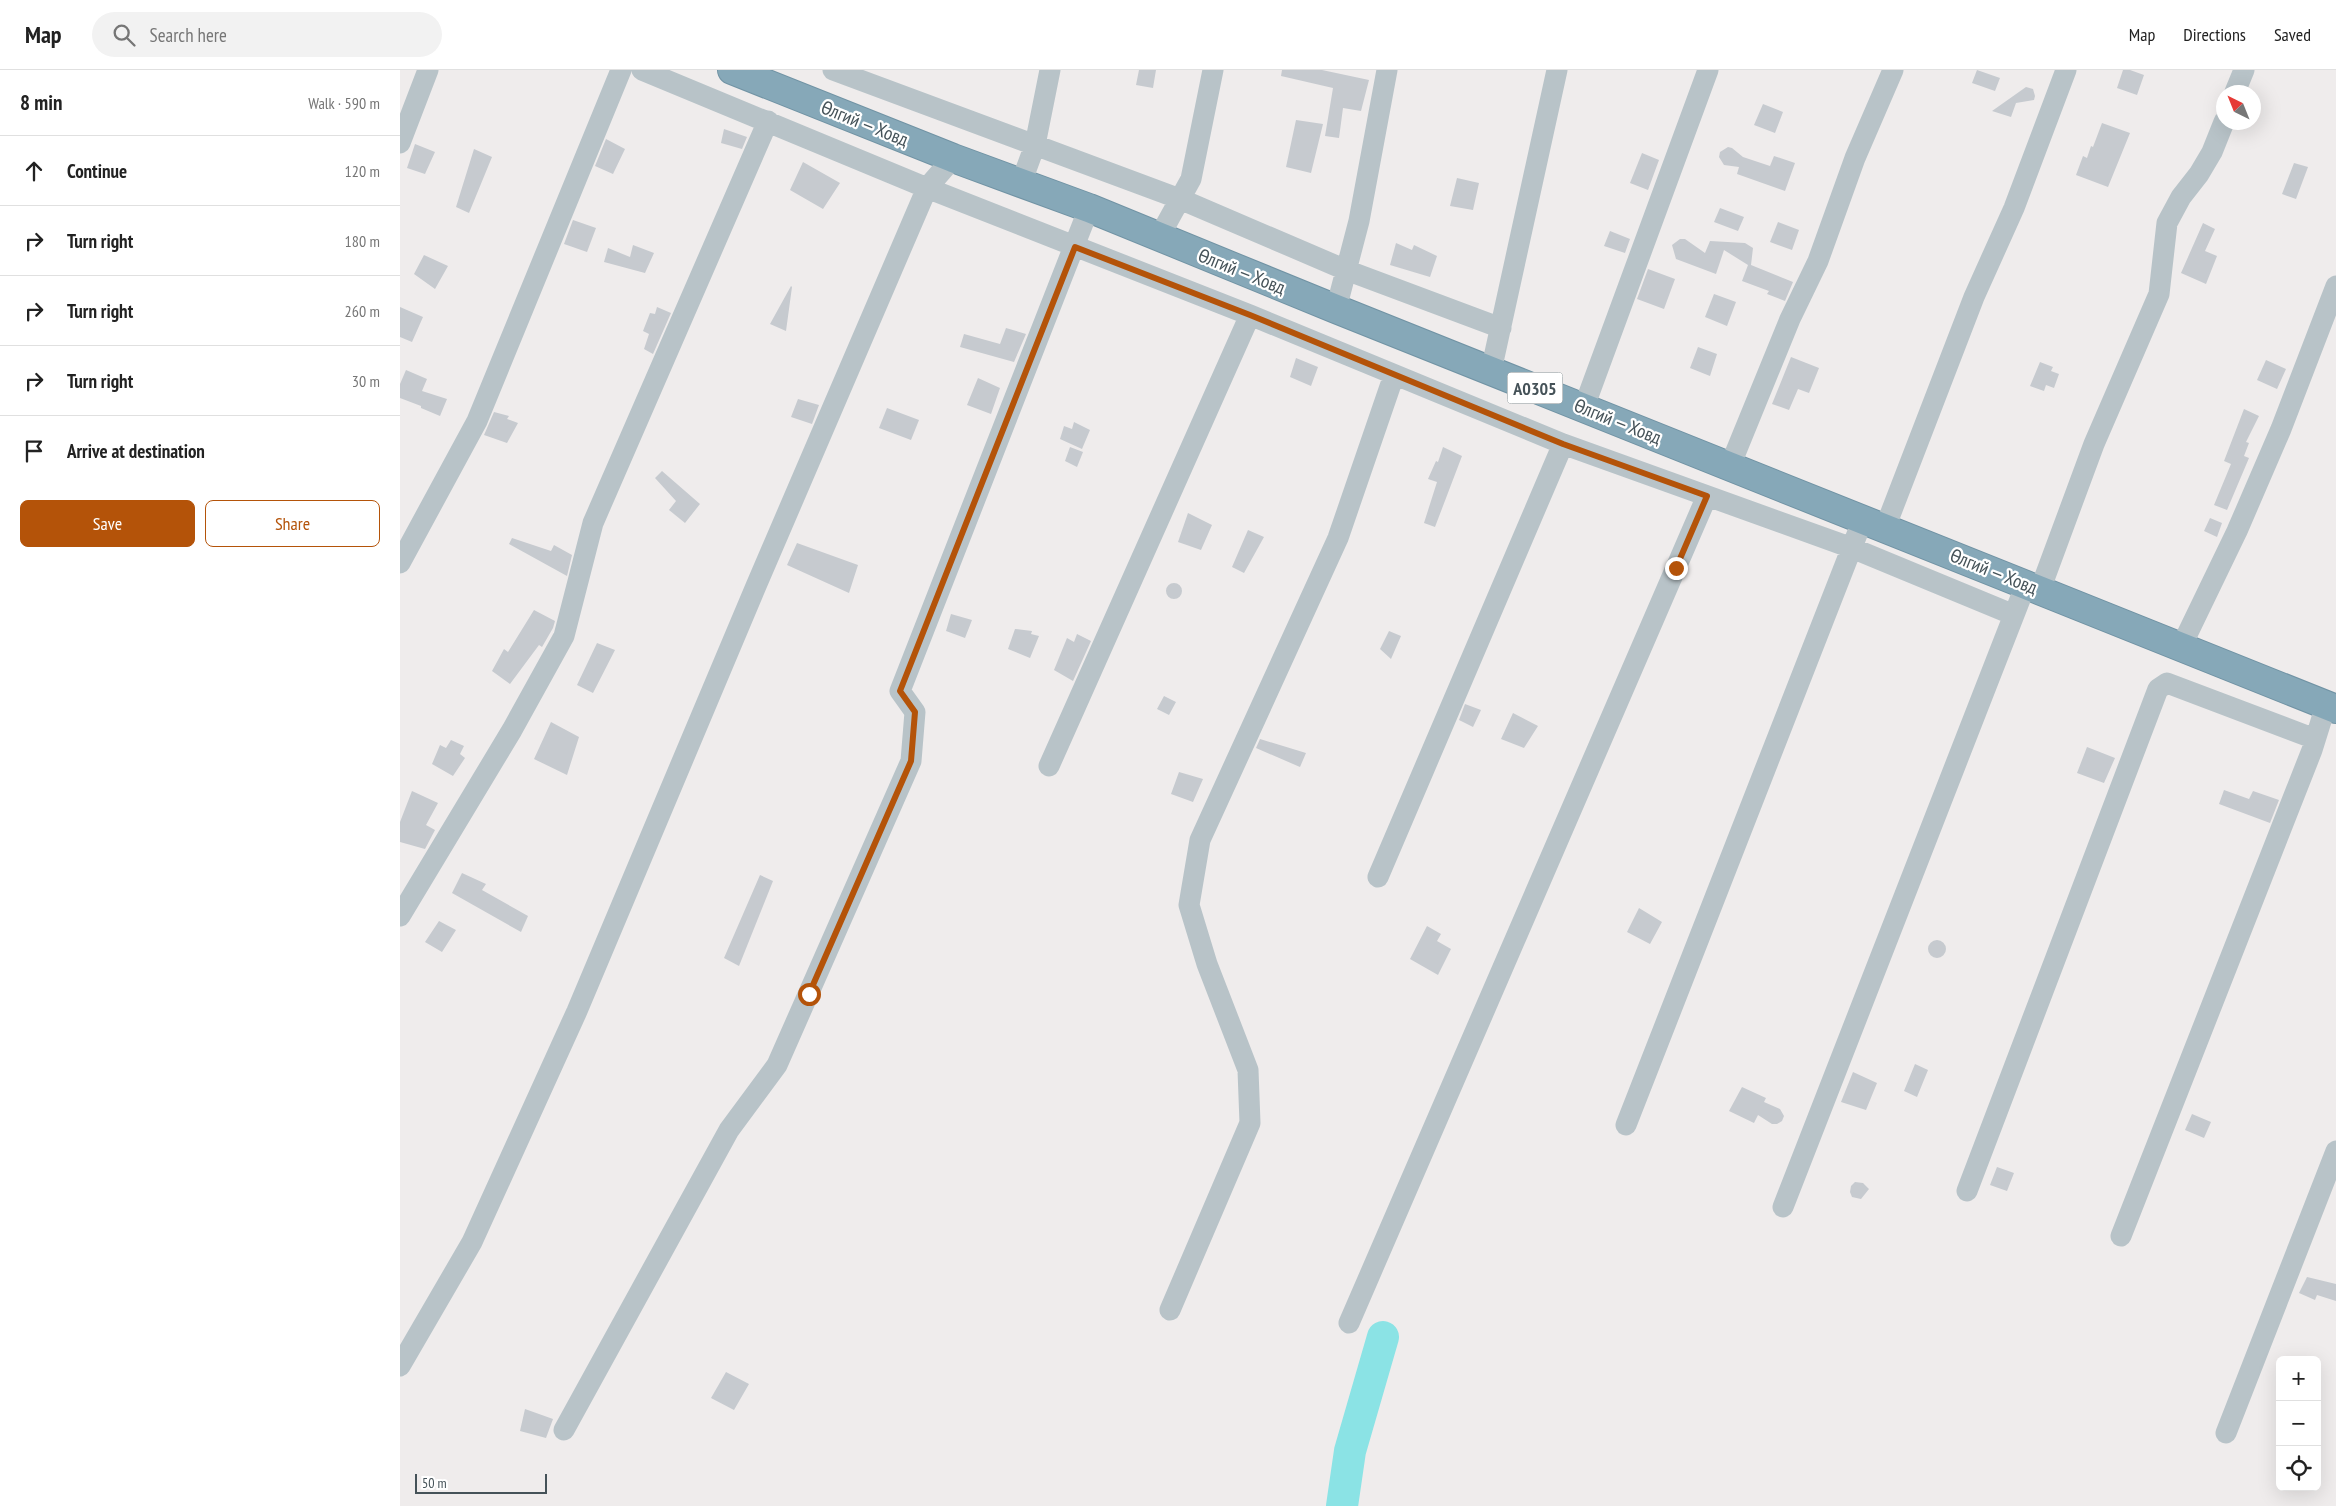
<!DOCTYPE html>
<meta charset="utf-8">
<style>
:root{--surface:#fff;--page:#f2f2f2;--text:#222;--muted:#767676;--line:#e0e0e0;--accent:#b45309}
body{margin:0;font-family:"PT Sans Narrow",sans-serif;background:var(--page);color:var(--text)}
.controls{position:absolute;right:15px;bottom:15px;display:grid;overflow:hidden;border-radius:8px;box-shadow:0 5px 20px #0002}
.controls button{width:45px;height:45px;display:grid;place-items:center;padding:0;border:0;border-bottom:1px solid var(--line);background:var(--surface);color:var(--text);font:25px sans-serif}
.compass{position:absolute;left:1816px;top:15px;width:45px;height:45px;border-radius:50%;background:var(--surface);box-shadow:0 5px 20px #0002;rotate:317deg}
.scale{position:absolute;left:15px;bottom:12px;width:132px;box-sizing:border-box;padding-left:5px;border:2px solid #455258;border-top:0;font-size:14px;line-height:18px;white-space:nowrap;color:#455258;-webkit-text-stroke:4px #fff;paint-order:stroke}
.stop{position:absolute;width:15px;height:15px;margin:-11px;border:4px solid #b45309;border-radius:50%;background:#fff}
.stop.end{background:#b45309;border-color:#fff;box-shadow:0 1px 5px #0008}
.list{margin:0;padding:0;list-style:none}
h2{display:flex;justify-content:space-between;align-items:center;height:65px;margin:0;padding:0 20px;font-size:21px}
h2 small{font-size:16px;font-weight:400;color:var(--muted)}
.list li{display:grid;grid-template-columns:32px 1fr auto;gap:15px;align-items:center;box-sizing:border-box;height:70px;padding:0 20px;border-top:1px solid var(--line)}
.list b{display:block;font-size:19px;white-space:nowrap}
.list em{font-size:16px;font-style:normal;color:var(--muted)}
.actions{display:flex;gap:10px;padding:15px 20px}
.actions a{flex:1;padding:11px 0;border:1px solid var(--accent);border-radius:8px;text-align:center;font-size:18px;color:var(--accent)}
.actions .main{background:var(--accent);color:#fff}
.icon{flex:none;width:28px;height:28px;fill:none;stroke:currentColor;stroke-width:2;stroke-linecap:round;stroke-linejoin:round}
.map{position:relative;flex:none;width:1936px;height:1436px;overflow:hidden}
header{display:flex;align-items:center;gap:30px;box-sizing:border-box;height:70px;padding:0 25px;background:var(--surface);border-bottom:1px solid var(--line)}
header strong{font-size:24px}
nav{display:flex;gap:28px;margin-inline-start:auto;font-size:18px}
.search{width:350px;height:45px;background:var(--page);display:flex;align-items:center;gap:12px;box-sizing:border-box;padding:0 18px;border-radius:28px;color:var(--muted);font-size:19px}
main{display:flex}
aside{flex:1;background:var(--surface)}
.map>svg:first-child{display:block}
.lines{fill:none;stroke-linecap:round;stroke-linejoin:round}
.river{stroke:#8be3e5;stroke-width:32}
.building{fill:#c6cacf}
.highway-casing{stroke:#7193a4;stroke-width:30}
.minor{stroke:#b8c3c8;stroke-width:21}
.highway{stroke:#86a8b8;stroke-width:28}
.route{stroke:#b45309;stroke-width:6}
.labels{text-anchor:middle;dominant-baseline:central;stroke-width:4.5;stroke-linejoin:round;paint-order:stroke}
.shield{fill:#fff;stroke:#7d868a;stroke-width:1}
.shield-label{font-size:18px;font-weight:bold;fill:#455258}
.street-label{font-size:19px;fill:#455258;stroke:#fff}
</style>
<header>
<strong>Map</strong>
<div class="search"><svg class="icon" aria-label="search" viewBox="0 0 24 24"><circle cx="10" cy="10" r="6"/><path d="M15 15l6 6"/></svg>Search here</div>
<nav><a>Map</a><a>Directions</a><a>Saved</a></nav>
</header>
<main>
<aside>
<h2>8 min<small>Walk · 590 m</small></h2>
<ul class="list">
<li><svg class="icon" aria-label="ahead" viewBox="0 0 24 24"><path d="M12 20V5M6 11l6-6 6 6"/></svg><div><b>Continue</b></div><em>120 m</em></li>
<li><svg class="icon" aria-label="right" viewBox="0 0 24 24"><path d="M7 20v-9h11M14 6l5 5-5 5"/></svg><div><b>Turn right</b></div><em>180 m</em></li>
<li><svg class="icon" aria-label="right" viewBox="0 0 24 24"><path d="M7 20v-9h11M14 6l5 5-5 5"/></svg><div><b>Turn right</b></div><em>260 m</em></li>
<li><svg class="icon" aria-label="right" viewBox="0 0 24 24"><path d="M7 20v-9h11M14 6l5 5-5 5"/></svg><div><b>Turn right</b></div><em>30 m</em></li>
<li><svg class="icon" aria-label="arrive" viewBox="0 0 24 24"><path d="M6 21V4h12l-3 4 3 4H6"/></svg><div><b>Arrive at destination</b></div></li>
</ul>
<div class="actions"><a class="main">Save</a><a>Share</a></div>
</aside>
<div class="map">
<svg width="1936" height="1436" viewBox="0 0 1936 1436">
<rect width="100%" height="100%" fill="#efecec"/>
<g class="lines">
<!-- river -->
<path class="river" d="M942 1436 950 1381 983 1267"/>
</g>
<!-- building -->
<path class="building" d="M739 0H756L753 18 736 15Z
M882 0H922L969 10 961 41 943 38 939 68 925 66 933 18 881 6Z
M1577 0 1600 8 1595 21 1572 13Z
M1723 0H1730L1744 5 1737 25 1717 18Z
M1626 17 1633 19 1635 26 1634 30 1616 33 1611 47 1592 41Z
M1363 34 1383 42 1375 63 1354 55Z
M896 50 923 54 911 103 886 97Z
M1702 53 1730 63 1708 117 1676 105 1683 86 1687 88 1691 76 1693 77Z
M324 59 347 67 342 79 321 73Z
M206 69 225 79 213 104 195 96Z
M15 74 35 82 25 104 7 98Z
M1328 77 1332 78 1343 87 1370 96 1374 86 1395 93 1385 121 1337 104 1339 97 1324 95 1319 87 1320 82Z
M74 79 92 87 69 143 56 137Z
M1242 83 1259 90 1248 120 1230 113Z
M403 92 440 113 423 139 390 120Z
M1894 93 1908 97 1896 129 1882 124Z
M1057 108 1079 113 1073 140 1050 136Z
M1320 138 1344 147 1338 161 1314 152Z
M173 150 196 158 187 182 164 174Z
M1378 152 1399 160 1392 180 1370 172Z
M1803 153 1815 159 1805 181 1817 186 1806 214 1781 203Z
M1210 161 1230 169 1225 183 1204 176Z
M1280 169H1285L1305 183 1310 171 1345 173 1353 178 1351 195 1393 212 1385 231 1367 224 1369 221 1342 211 1348 195 1324 180 1316 204 1276 189 1272 175Z
M996 173 1012 180 1014 175 1037 186 1030 207 990 195Z
M233 175 254 183 245 203 204 192 208 178 230 187Z
M24 185 48 196 35 219 14 204Z
M1248 199 1275 209 1264 239 1237 229Z
M391 216 392 217 386 261 370 254Z
M1314 224 1336 232 1327 256 1305 247Z
M0 237 23 247 12 272 0 267Z
M257 237 271 243 253 284 244 279 249 264 243 261 250 243 255 244Z
M606 258 626 264 614 292 560 277 564 264 600 274Z
M1298 277 1317 284 1310 306 1290 298Z
M1391 287 1419 298 1409 323 1398 319 1389 340 1372 334Z
M896 288 918 297 911 316 890 307Z
M1866 290 1886 299 1877 319 1857 310Z
M1640 292 1653 297 1651 301 1659 304 1654 318 1646 315 1644 321 1630 316Z
M6 300 27 309 22 321 47 329 40 346 21 338V336L0 328V314Z
M578 308 600 318 591 344 567 335Z
M398 329 419 335 412 354 391 347Z
M487 338 519 350 511 370 479 358Z
M1844 339 1859 346 1846 372 1849 373 1844 386 1849 388 1827 440 1814 435 1831 394 1824 391Z
M94 342 109 346 107 349 118 353 107 373 84 365Z
M674 352 690 360 682 379 660 369 664 356 672 359Z
M670 377 683 382 677 397 665 391Z
M1043 377 1062 386 1035 457 1024 453 1037 412 1028 409 1036 391 1038 392Z
M262 401 300 434 285 453 269 440 276 431 255 408Z
M788 443 812 455 801 480 778 472Z
M1810 448 1822 453 1817 467 1804 461Z
M848 460 864 467 844 503 832 497Z
M112 468 151 481 154 475 172 485 167 506 109 474Z
M397 473 458 495 449 523 387 495Z
M766 521a8 8 0 1 1 16 0a8 8 0 1 1-16 0Z
M134 540 155 551 153 558 142 577 139 575 110 614 92 601 104 579 108 582Z
M551 544 572 550 565 568 546 561Z
M615 559 632 561 631 564 639 566 630 588 608 579Z
M989 561 1001 566 991 589 980 579Z
M677 564 691 571 673 611 654 600 667 568 674 572Z
M197 573 215 580 193 623 177 615Z
M764 626 776 632 769 645 757 639Z
M1065 634 1081 640 1073 657 1059 650Z
M1113 643 1138 656 1124 678 1101 669Z
M151 652 179 667 167 705 134 689Z
M860 669 906 683 900 697 856 678Z
M51 670 64 676 60 684 65 688 53 706 32 694 40 675 46 678Z
M1687 677 1715 688 1704 713 1677 703Z
M779 702 803 709 793 732 771 724Z
M1824 720 1849 729 1853 721 1879 730 1870 753 1819 734Z
M12 721 38 733 26 755 35 760 25 779 0 772V752Z
M62 803 86 814 82 820 128 846 121 862 52 823Z
M360 805 373 811 339 896 324 888Z
M1239 838 1262 852 1250 874 1227 862Z
M39 851 56 860 42 882 25 872Z
M1027 856 1041 864 1037 871 1051 879 1038 905 1010 889Z
M1528 879a9 9 0 1 1 18 0a9 9 0 1 1-18 0Z
M1515 994 1528 1000 1517 1027 1504 1021Z
M1453 1002 1477 1013 1466 1040 1441 1032Z
M1342 1017 1366 1028 1364 1032 1380 1039 1384 1046 1382 1051 1377 1054H1372L1358 1045 1354 1053 1329 1041Z
M1792 1044 1811 1052 1804 1068 1785 1060Z
M1597 1097 1614 1103 1607 1121 1590 1115Z
M1455 1112 1463 1113 1469 1119 1461 1129 1452 1127 1450 1122 1451 1116Z
M1907 1207 1936 1214V1231L1917 1225 1915 1230 1899 1223Z
M326 1302 349 1314 334 1340 311 1328Z
M125 1339 153 1349 146 1368 120 1361Z"/>
<g class="lines">
<!-- highway casing -->
<g class="highway-casing">
<path id="highway" d="M332 0 553 88 689 138 936 239 1936 639"/>
</g>
<!-- minor -->
<path class="minor" d="M242 0 527 118 850 245 1163 374 1452 478 1614 545
M433 0 780 129 946 200 1101 258
M1835 22 1844 0
M0 73 28 0
M621 113 635 75 650 0
M759 167 791 109 813 0
M936 239 959 151 987 0
M1091 301 1157 0
M1184 337 1308 0
M1330 396 1390 249 1418 191 1455 88 1493 0
M1485 458 1574 227 1614 138 1666 0
M0 493 77 351 221 0
M1640 520 1694 374 1759 224 1767 153 1781 127 1799 104 1812 82 1824 52
M1781 577 1837 461 1881 359 1936 216
M649 696 850 245
M978 807 1163 374
M0 846 112 660 164 566 193 453 368 51
M1226 1055 1463 449
M1567 1121 1758 619 1767 613 1915 669
M1383 1137 1626 514
M1721 1166 1912 680 1926 635
M770 1240 850 1053 848 1000 807 894 789 835 800 770 938 468 994 305
M949 1253 1307 426
M0 1296 72 1172 177 941 356 516 527 118 553 88
M164 1360 329 1060 377 995 511 691 515 642 500 621 689 138
M1826 1363 1936 1081"/>
<!-- highway -->
<use href="#highway" class="highway"/>
</g>
<g class="lines">
<!-- route -->
<path class="route" d="M409 924 511 691 515 642 500 621 675 177 850 245 1163 374 1307 426 1276 498"/>
</g>
<g class="labels">
<!-- shield labels -->
<rect class="shield" x="1107.5" y="302.5" width="55" height="31" rx="4"/>
<g class="shield-label">
<text x="1135" y="318">A0305</text>
</g>
<!-- street labels -->
<g class="street-label">
<text transform="translate(465 53) rotate(22)">Өлгий — Ховд</text>
<text transform="translate(842 201) rotate(22)">Өлгий — Ховд</text>
<text transform="translate(1218 351) rotate(22)">Өлгий — Ховд</text>
<text transform="translate(1594 501) rotate(22)">Өлгий — Ховд</text>
</g>
</g>
</svg>
<div class="controls">
<button>+</button>
<button>−</button>
<button><svg class="icon" aria-label="locate" viewBox="0 0 24 24"><circle cx="12" cy="12" r="6"/><path d="M12 2v4M12 18v4M2 12h4M18 12h4"/></svg></button>
</div>
<svg class="compass" viewBox="-18 -18 36 36"><path d="M0-13l5 13h-10z" fill="#e53935"/><path d="M0 13l5-13h-10z" fill="#767676"/></svg>
<div class="scale">50 m</div>
<div class="stop" style="left:409px;top:924px"></div>
<div class="stop end" style="left:1276px;top:498px"></div>
</div>
</main>
